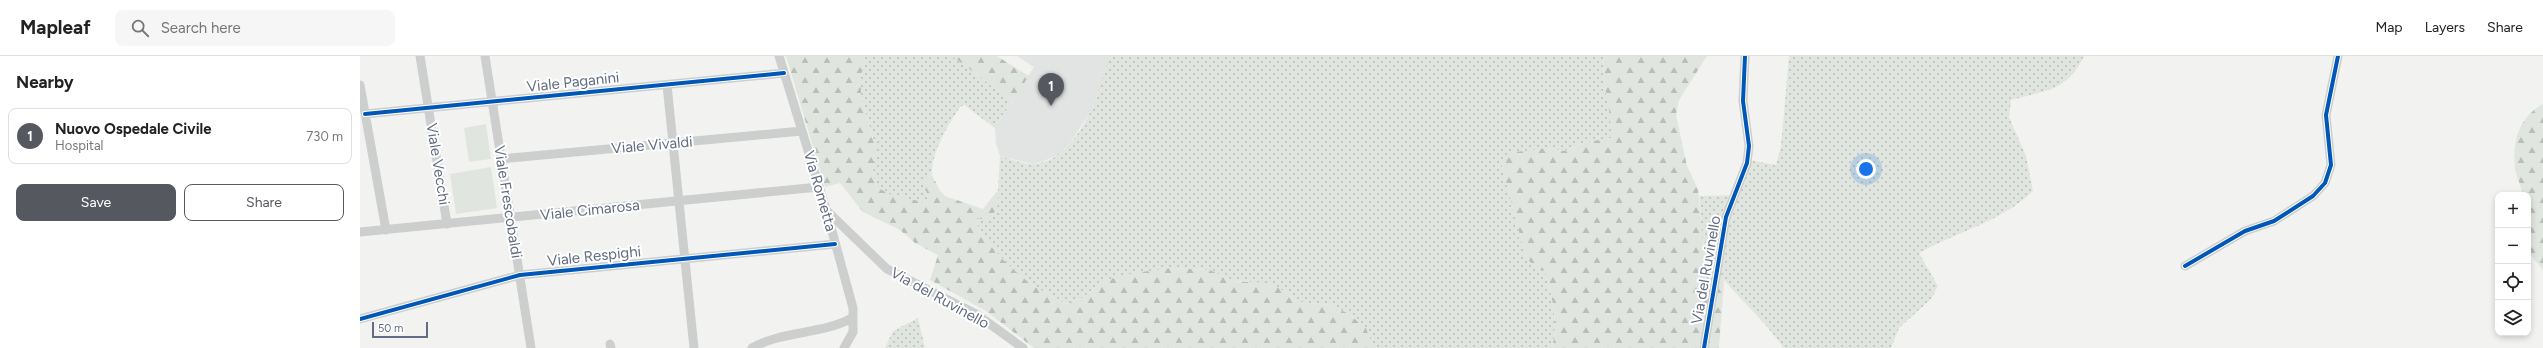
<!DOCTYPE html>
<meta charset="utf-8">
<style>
:root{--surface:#fff;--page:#f6f6f6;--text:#222;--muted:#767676;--line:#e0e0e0;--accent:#55585f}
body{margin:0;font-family:Figtree,sans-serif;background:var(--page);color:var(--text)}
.controls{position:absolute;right:12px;bottom:12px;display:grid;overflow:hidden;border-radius:8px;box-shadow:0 2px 6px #0003}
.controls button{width:36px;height:36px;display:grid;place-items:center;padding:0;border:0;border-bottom:1px solid var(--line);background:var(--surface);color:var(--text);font:20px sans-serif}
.scale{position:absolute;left:12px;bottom:10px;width:56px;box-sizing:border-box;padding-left:4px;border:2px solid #626c82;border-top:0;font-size:11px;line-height:14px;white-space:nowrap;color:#626c82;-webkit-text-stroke:3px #fff;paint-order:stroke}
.you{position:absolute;left:1506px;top:113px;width:14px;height:14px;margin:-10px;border:3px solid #fff;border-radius:50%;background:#1a73e8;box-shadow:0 0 0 6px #1a73e833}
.badge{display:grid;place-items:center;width:26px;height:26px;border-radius:50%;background:var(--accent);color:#fff;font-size:13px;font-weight:700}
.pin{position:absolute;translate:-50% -33px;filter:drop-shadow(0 1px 2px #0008)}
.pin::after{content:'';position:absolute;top:21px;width:14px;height:12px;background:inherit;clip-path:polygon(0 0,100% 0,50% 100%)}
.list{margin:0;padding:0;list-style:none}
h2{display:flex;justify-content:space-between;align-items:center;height:52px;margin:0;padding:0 16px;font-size:17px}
h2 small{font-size:13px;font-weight:400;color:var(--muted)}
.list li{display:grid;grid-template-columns:26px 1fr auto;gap:12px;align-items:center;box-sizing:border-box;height:56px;margin:0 8px 8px;padding:0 8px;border:1px solid var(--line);border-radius:8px}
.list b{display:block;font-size:15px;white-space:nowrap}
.list p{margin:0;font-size:13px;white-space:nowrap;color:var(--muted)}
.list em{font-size:13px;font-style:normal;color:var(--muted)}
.actions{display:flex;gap:8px;padding:12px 16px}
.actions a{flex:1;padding:9px 0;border:1px solid var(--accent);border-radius:8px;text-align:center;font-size:14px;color:var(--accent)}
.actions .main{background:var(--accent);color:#fff}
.icon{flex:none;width:22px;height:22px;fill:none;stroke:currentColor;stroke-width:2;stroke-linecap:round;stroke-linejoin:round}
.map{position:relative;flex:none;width:2183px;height:292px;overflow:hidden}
header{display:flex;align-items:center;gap:24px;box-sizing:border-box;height:56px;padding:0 20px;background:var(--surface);border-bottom:1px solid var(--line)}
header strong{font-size:19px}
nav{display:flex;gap:22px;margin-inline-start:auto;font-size:14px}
.search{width:280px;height:36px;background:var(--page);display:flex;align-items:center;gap:10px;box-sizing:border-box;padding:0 14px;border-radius:8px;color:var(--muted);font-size:15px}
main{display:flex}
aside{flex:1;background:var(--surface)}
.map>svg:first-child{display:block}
.built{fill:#e2e3e3}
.grass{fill:url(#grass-dots)}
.forest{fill:url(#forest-firs)}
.park{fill:#e0e6df}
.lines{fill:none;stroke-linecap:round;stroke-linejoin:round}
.street{stroke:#cdcece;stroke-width:9}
.cycleway-casing{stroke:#fff;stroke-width:6}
.cycleway{stroke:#0057b8;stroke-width:4}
.labels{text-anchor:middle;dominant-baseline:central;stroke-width:4;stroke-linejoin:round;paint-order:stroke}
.street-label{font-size:15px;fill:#626c82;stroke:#fff}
</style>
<header>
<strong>Mapleaf</strong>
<div class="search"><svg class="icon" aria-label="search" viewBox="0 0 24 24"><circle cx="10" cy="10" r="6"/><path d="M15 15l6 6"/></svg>Search here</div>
<nav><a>Map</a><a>Layers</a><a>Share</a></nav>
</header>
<main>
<aside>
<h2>Nearby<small></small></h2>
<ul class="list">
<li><span class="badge">1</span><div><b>Nuovo Ospedale Civile</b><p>Hospital</p></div><em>730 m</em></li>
</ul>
<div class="actions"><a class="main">Save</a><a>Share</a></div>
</aside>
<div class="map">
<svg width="2183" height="292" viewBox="0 0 2183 292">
<defs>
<pattern id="grass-dots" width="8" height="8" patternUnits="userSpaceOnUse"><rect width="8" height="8" fill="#e0e6df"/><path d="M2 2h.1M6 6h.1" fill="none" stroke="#b9beba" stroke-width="1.8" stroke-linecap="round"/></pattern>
<pattern id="forest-firs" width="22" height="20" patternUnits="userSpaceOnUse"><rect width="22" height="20" fill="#e0e6df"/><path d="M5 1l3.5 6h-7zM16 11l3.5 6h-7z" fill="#b9beba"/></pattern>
</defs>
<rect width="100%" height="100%" fill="#f2f3f1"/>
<!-- built -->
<path class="built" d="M657 0H752L731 55 710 87 699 98 684 105 672 108 640 100 636 88 635 72 674 11Z"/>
<!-- grass -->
<path class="grass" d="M505 0H592L652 45 635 72 604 49 600 51C588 69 571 97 572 119L566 122 565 130 568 143 566 145C551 148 527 140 516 131L513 115 515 89 501 41V20Z
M752 0H1244C1241 27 1252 53 1252 82L1222 87 1205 95 1187 92 1141 106 1166 201 1179 214 1185 215C1192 240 1199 267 1192 292H1017L1011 286 1006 272 987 257 970 249 936 246 924 235 887 225H872L850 214 811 212 747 224 722 242 707 248C677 234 653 217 633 192 625 182 617 176 617 162L637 151 640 100C650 103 660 107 670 108 704 109 727 67 737 40 741 27 745 11 752 0Z
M1429 0H1724C1707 36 1686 34 1651 44L1649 61 1666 100 1673 135C1641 166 1597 176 1559 197L1578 230 1571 243 1539 272 1531 292H1423C1403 258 1351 223 1343 186 1339 171 1342 156 1339 140L1378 139 1389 104 1416 109 1421 90Z
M558 262 565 292H525L533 275Z"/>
<!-- forest -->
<path class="forest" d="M426 0H505L501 20V41L516 94 513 115 516 131 532 139 563 146 568 143 565 130 566 122 572 119 579 133 585 140 623 153 637 135C641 145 636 158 627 164L617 162C617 176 625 182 633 192 653 217 677 234 707 248L722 242 747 224 774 217 811 212 850 214 872 225 909 227 924 235 936 246 970 249 987 257 1006 272 1011 286 1017 292H674L626 255 570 224 578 199 555 187 540 174 503 156 480 127 465 131Z
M592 0H637L669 20 652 45Z
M1244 0H1347L1319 44 1316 59 1327 110 1338 133 1343 188 1364 224 1359 292H1192C1199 267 1192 240 1185 215L1179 214 1166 202 1141 106 1155 96 1187 92 1205 95 1222 87 1251 82C1252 53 1241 27 1244 0Z
M2183 48V214L2168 196V139H2162C2162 130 2156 121 2155 112 2152 86 2159 61 2183 48Z"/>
<!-- park -->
<path class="park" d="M126 68 131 103 109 106 104 72Z
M131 111 137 152 96 158 90 118Z"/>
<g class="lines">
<!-- street -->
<path class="street" d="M60 0 87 168
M125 0 171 292
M419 0 466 153 493 252V276L484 292
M0 29 26 174
M307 29 334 292
M5 58 424 17
M141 103 442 75
M466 154 527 213 616 258 663 292
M0 176 459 131
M1825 210 1885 175 1914 165 1953 140 1965 127 1971 109 1966 59 1978 0
M0 263 160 219 475 188
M250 288 251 292
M392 292C424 274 461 279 492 262
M1344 292 1366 161 1387 107 1389 90 1383 45 1385 0"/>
<!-- cycleway casing -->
<g class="cycleway-casing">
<path id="cycleway" d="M5 58 424 17
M1825 210 1885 175 1914 165 1953 140 1965 127 1971 109 1966 59 1978 0
M0 263 160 219 475 188
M1344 292 1366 161 1387 107 1389 90 1383 45 1385 0"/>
</g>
<!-- cycleway -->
<use href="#cycleway" class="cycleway"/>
</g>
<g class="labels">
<!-- street labels -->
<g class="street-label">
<text transform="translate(213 26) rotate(-6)">Viale Paganini</text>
<text transform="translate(292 89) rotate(-5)">Viale Vivaldi</text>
<text transform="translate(78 108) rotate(81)">Viale Vecchi</text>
<text transform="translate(460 135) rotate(74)">Via Rometta</text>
<text transform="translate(148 146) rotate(81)">Viale Frescobaldi</text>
<text transform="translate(230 154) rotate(-6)">Viale Cimarosa</text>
<text transform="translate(234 200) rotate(-6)">Viale Respighi</text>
<text transform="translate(1346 214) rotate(-80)">Via del Ruvinello</text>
<text transform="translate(580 242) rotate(29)">Via del Ruvinello</text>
</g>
</g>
</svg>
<div class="controls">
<button>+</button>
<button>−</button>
<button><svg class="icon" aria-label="locate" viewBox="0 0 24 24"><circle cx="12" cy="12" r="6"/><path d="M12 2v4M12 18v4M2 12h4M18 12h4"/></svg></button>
<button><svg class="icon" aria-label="layers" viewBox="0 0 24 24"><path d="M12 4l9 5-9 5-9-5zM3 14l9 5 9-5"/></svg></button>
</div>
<div class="scale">50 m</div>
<div class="you"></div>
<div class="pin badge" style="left:691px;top:50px">1</div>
</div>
</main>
